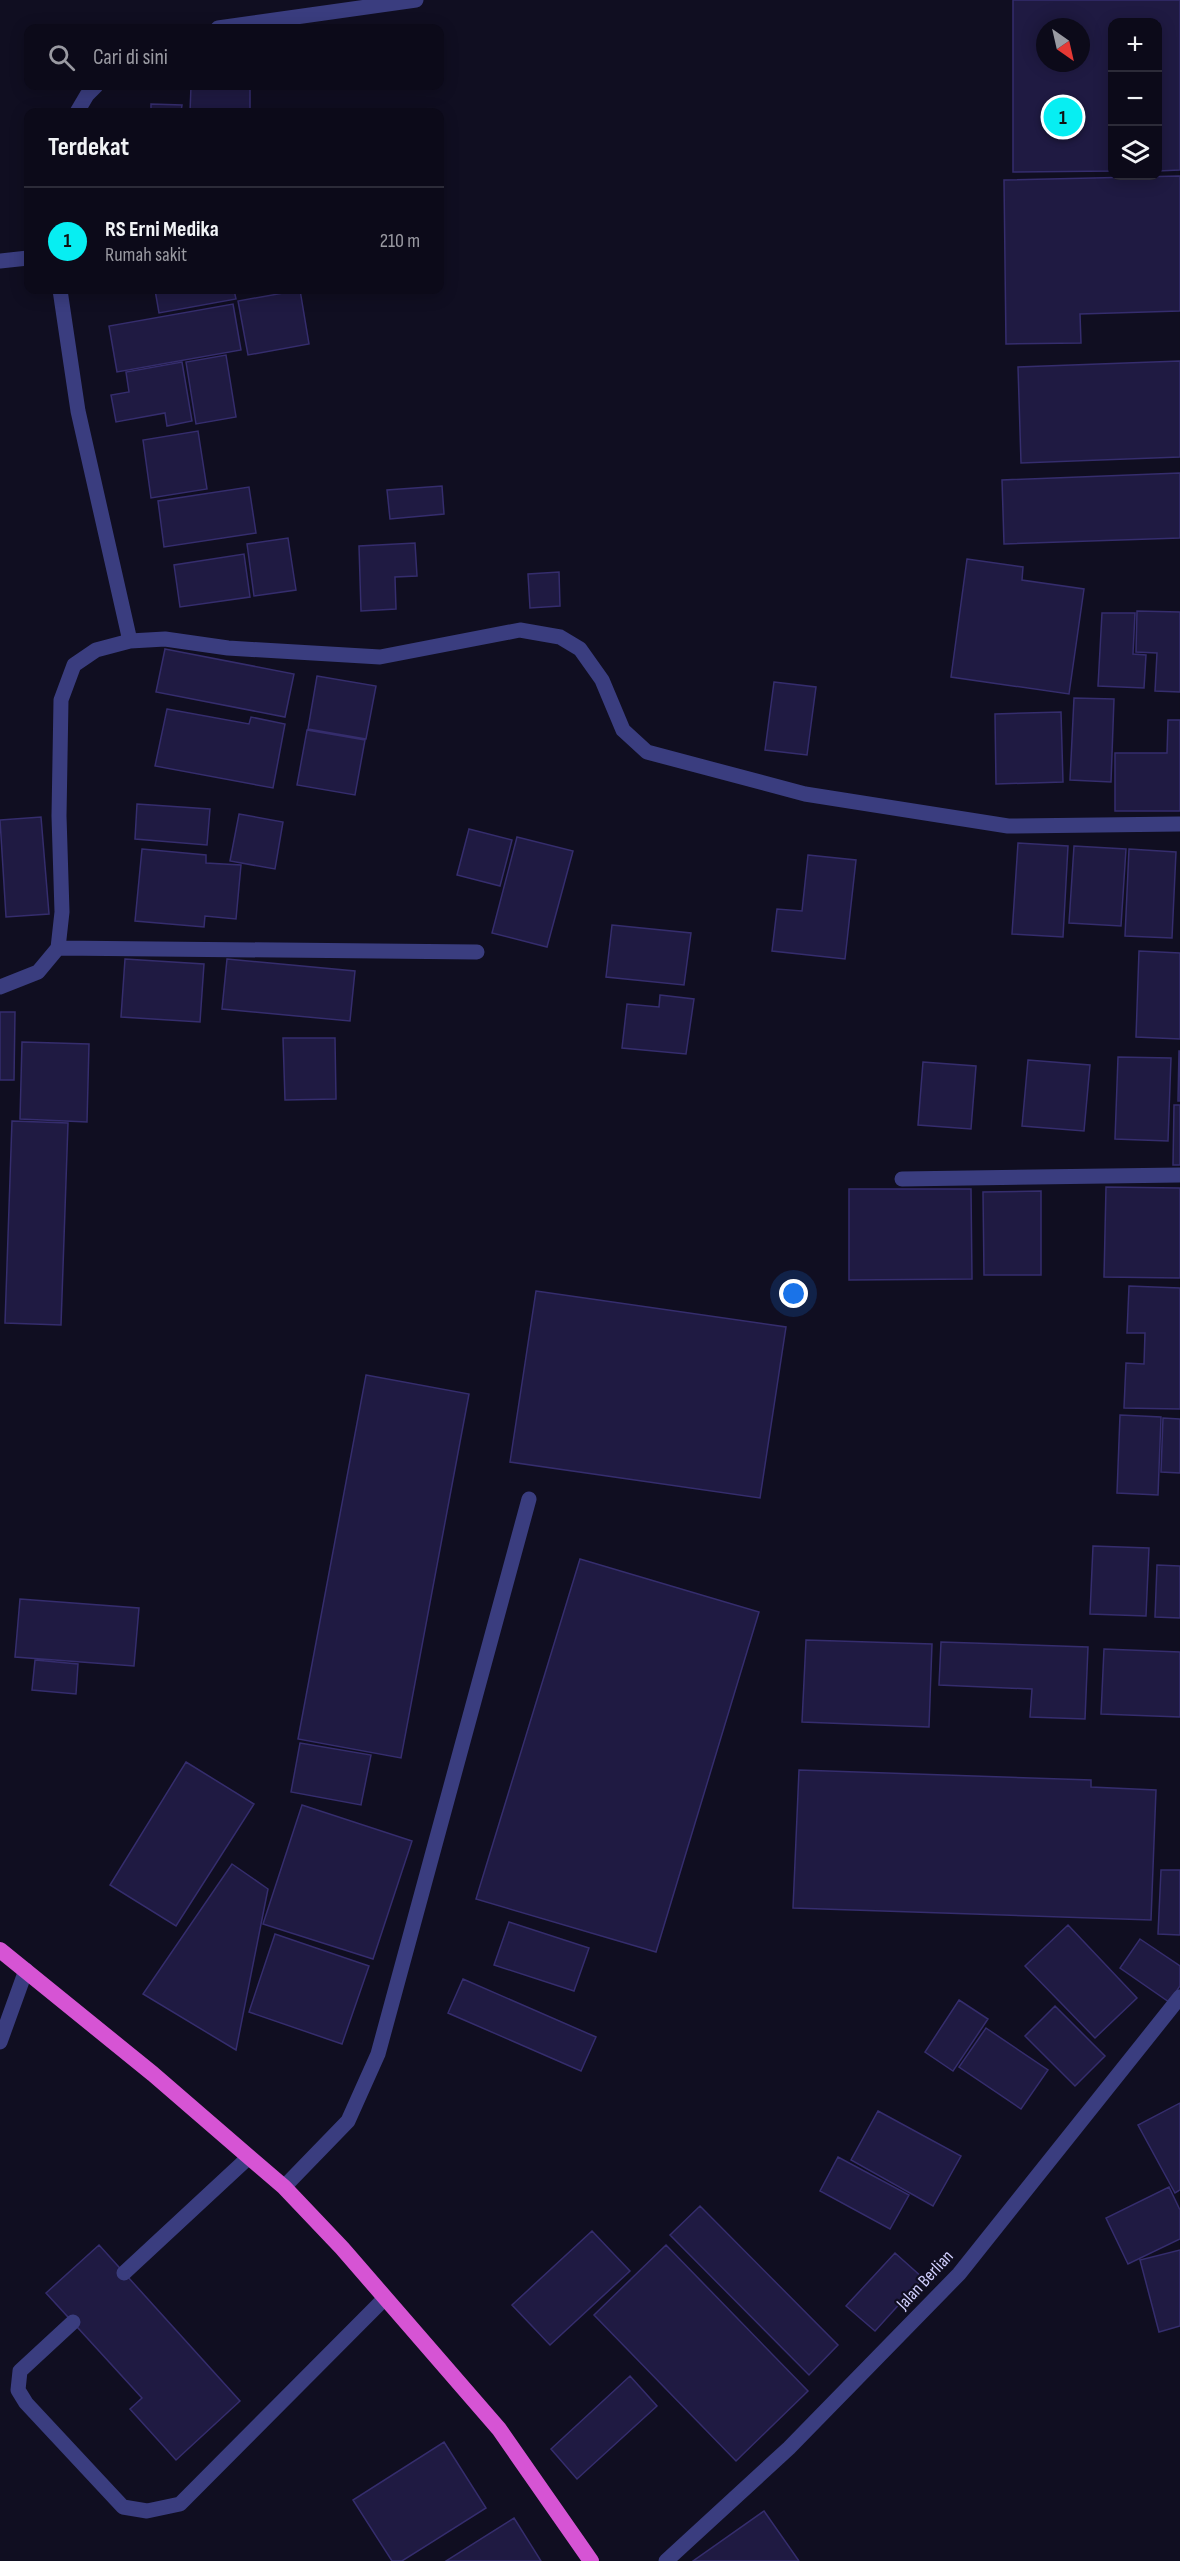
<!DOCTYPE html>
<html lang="id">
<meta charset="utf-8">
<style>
:root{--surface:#0c0a19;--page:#1a1826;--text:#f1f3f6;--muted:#9a9aa2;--line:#2c2b38;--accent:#07eef2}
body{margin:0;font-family:"Sofia Sans Condensed",sans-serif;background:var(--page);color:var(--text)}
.controls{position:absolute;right:18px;top:18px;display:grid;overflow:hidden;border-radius:12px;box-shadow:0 3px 15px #0003}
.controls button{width:54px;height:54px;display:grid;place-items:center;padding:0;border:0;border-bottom:2px solid var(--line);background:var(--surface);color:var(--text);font:30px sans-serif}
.compass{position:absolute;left:1036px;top:18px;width:54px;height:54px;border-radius:50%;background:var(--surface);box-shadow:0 3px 15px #0003;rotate:146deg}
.you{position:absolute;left:794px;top:1294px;width:21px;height:21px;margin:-15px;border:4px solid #fff;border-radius:50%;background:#1a73e8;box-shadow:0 0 0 9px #1a73e833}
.badge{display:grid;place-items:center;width:39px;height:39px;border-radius:50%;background:var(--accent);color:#111;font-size:20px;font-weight:700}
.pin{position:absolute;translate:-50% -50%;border:3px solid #fff;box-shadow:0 2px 6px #0006}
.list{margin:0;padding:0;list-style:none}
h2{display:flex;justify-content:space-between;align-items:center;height:78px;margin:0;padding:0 24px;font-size:26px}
h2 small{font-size:20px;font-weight:400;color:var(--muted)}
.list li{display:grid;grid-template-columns:39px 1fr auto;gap:18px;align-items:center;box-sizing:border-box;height:108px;padding:0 24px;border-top:2px solid var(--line)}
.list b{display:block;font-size:22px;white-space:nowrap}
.list p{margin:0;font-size:20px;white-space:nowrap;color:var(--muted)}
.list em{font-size:20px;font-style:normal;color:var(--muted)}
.icon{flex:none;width:33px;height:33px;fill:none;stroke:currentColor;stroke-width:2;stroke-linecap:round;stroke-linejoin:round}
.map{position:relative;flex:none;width:1180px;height:2561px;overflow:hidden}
.search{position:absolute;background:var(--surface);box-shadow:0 3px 15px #0003;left:24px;top:24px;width:420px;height:66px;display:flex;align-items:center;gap:15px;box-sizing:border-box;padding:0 21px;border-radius:12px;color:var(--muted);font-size:22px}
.panel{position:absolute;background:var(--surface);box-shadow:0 3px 15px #0003;left:24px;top:108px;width:420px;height:186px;border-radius:12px}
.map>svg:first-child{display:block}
.building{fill:#1f1a42;stroke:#352d6d;stroke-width:1.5;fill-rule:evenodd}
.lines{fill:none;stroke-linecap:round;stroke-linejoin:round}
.service{stroke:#3a3d7f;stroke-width:15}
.minor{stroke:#3a3d7f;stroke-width:15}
.tertiary{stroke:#3a3d7f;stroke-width:15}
.trunk{stroke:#d654d4;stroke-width:16}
.labels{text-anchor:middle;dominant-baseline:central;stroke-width:4.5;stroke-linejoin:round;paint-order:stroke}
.street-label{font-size:18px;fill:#d1cffe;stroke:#100e21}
</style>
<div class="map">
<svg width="1180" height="2561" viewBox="0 0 1180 2561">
<rect width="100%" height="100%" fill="#100e21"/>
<!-- building -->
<path class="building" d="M1013 0H1180V170L1158 171V22H1112V171L1013 172ZM1045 27H1081V63H1045Z
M191 86H250V112H190Z
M151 104 182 105 181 112H151Z
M1180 176V311L1080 314 1081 343 1006 344 1004 180Z
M155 290H234L236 299 159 313Z
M300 290 309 344 248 355 238 301Z
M233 304 241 350 117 372 109 326Z
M226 355 236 417 196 424 186 362Z
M1180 361V457L1021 463 1018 367Z
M182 362 192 421 167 426 165 413 116 422 111 395 129 392 126 372Z
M198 431 207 489 151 498 143 440Z
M1180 473V538L1004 544 1002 480Z
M442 486 444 514 390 519 387 490Z
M249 487 256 533 164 547 158 501Z
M288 538 296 590 254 596 247 544Z
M415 543 417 576 395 577 396 609 361 611 359 546Z
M244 554 250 597 180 607 174 565Z
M967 559 1023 567 1022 580 1084 589 1069 694 951 677Z
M559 572 560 606 530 608 528 574Z
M1137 611 1180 612V692L1155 691 1157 653 1136 652Z
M1102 613H1135L1133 654 1146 655 1144 688 1098 686Z
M165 649 294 674 285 717 156 692Z
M317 676 376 686 366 739 308 729Z
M774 682 816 687 807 755 765 750Z
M1074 698 1114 699 1111 782 1070 780Z
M167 709 249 724 251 717 285 724 273 788 155 766Z
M1061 712 1063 782 996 784 995 714Z
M1168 720H1180V811H1115V753H1167Z
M307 730 365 740 355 795 297 785Z
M137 804 210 809 207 845 135 839Z
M239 814 283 822 275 869 230 861Z
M41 817 49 914 6 917 0 820Z
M469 829 512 840 500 886 457 875Z
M517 837 573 851 547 947 492 933Z
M1018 843 1068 846 1063 937 1012 934Z
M1074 846 1126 849 1121 926 1069 923Z
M142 849 206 855V863L241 865 236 919 205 916 204 927 135 921Z
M1129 849 1176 852 1172 938 1125 936Z
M808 855 856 860 845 959 772 951 777 909 802 911Z
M612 925 691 933 684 985 606 977Z
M1139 951 1180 953V1039L1136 1037Z
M125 959 204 964 200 1022 121 1017Z
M227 959 355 971 350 1021 222 1009Z
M660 995 694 999 686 1054 622 1048 627 1004 659 1007Z
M0 1012H15L14 1080H0Z
M283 1038H335L336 1099 285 1100Z
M22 1042 89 1044 87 1122 20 1119Z
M1179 1051H1180V1101H1178Z
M1118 1057 1171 1058 1168 1141 1115 1139Z
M1028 1060 1090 1065 1084 1131 1022 1126Z
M923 1062 976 1066 971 1129 918 1125Z
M1174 1105H1180V1165H1173Z
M12 1121 68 1123 61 1325 5 1323Z
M1106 1187 1180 1188V1278L1104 1277Z
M849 1189H971L972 1279 849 1280Z
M1041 1191V1275H984L983 1192Z
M1129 1286 1180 1288V1409L1124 1408 1126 1363 1144 1364 1145 1333H1127Z
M536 1291 786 1327 760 1498 510 1462Z
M366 1375 469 1394 401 1758 298 1739Z
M1120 1415 1161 1417 1158 1495 1117 1493Z
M1163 1418 1180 1419V1473L1161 1472Z
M1093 1546 1149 1548 1146 1616 1090 1614Z
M580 1559 759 1612 656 1952 476 1899Z
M1157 1565 1180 1566V1618L1155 1617Z
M20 1599 139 1608 134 1666 15 1657Z
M806 1640 932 1644 929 1727 802 1722Z
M941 1642 1088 1647 1085 1719 1030 1717 1032 1689 939 1685Z
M1104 1649 1180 1652V1717L1101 1714Z
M35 1660 78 1664 76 1694 32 1690Z
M300 1743 371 1755 361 1805 291 1792Z
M186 1762 254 1804 176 1926 110 1885Z
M799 1770 1091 1780V1787L1156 1790 1151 1920 793 1908Z
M302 1805 412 1841 373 1959 263 1924Z
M232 1864 268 1889 236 2050 143 1994Z
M1161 1870H1180V1935L1158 1934Z
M509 1922 589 1948 574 1991 494 1965Z
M1068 1925 1137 1998 1095 2038 1025 1966Z
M275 1934 369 1966 342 2044 249 2012Z
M1140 1939 1180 1966V1986L1169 2002 1120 1968Z
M463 1979 596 2037 581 2071 448 2013Z
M959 2000 988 2019 953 2071 925 2052Z
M1055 2006 1105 2056 1075 2086 1025 2036Z
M986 2028 1048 2070 1021 2109 959 2067Z
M1180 2103V2190L1175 2193 1138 2125Z
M878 2111 961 2156 933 2206 851 2160Z
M838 2157 909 2195 890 2229 820 2191Z
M1169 2187 1180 2210V2239L1128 2264 1106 2218Z
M700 2206 838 2345 809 2375 670 2235Z
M592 2231 630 2271 550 2345 512 2305Z
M99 2245 240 2401 176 2460 130 2409 142 2398 46 2293Z
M666 2245 808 2391 736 2461 594 2315Z
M1180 2250V2326L1159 2332 1140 2260Z
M895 2253 923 2278 875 2331 846 2306Z
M630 2376 657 2406 577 2479 551 2449Z
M444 2442 486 2508 402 2561H392L353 2500Z
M764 2511 799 2561H693Z
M514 2518 541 2561H446Z"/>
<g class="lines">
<!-- service -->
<path class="service" d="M0 2042 26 1970
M284 2187 348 2121 378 2054 529 1499
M124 2273 249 2157
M73 2322 20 2371 18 2390 26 2403 123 2507 147 2511 180 2504 385 2298"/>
<!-- minor -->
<path class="minor" d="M218 28 416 0
M77 112 87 95 96 86
M0 261 28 258
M60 290 78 411 130 641
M58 948 477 952
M0 987 38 972 58 948 62 912 59 816 61 700 74 665 96 650 130 641 165 639 228 648 380 657 520 630 560 637 580 649 602 680 623 730 647 752 805 794 1008 826 1180 824
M902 1179 1180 1175"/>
<!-- tertiary -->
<path class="tertiary" d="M666 2561 789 2448 959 2274 1180 1997"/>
<!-- trunk -->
<path class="trunk" d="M0 1950 153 2074 249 2157 284 2187 342 2248 499 2429 591 2561"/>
</g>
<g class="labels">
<!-- street labels -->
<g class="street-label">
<text transform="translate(925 2280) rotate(-47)">Jalan Berlian</text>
</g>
</g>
</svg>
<div class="controls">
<button>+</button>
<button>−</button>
<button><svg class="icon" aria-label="layers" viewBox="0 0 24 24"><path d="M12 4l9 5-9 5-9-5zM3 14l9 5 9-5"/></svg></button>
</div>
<svg class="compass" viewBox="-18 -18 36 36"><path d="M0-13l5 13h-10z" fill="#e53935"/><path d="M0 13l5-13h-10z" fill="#9a9aa2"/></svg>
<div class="you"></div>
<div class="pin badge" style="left:1063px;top:117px">1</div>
<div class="search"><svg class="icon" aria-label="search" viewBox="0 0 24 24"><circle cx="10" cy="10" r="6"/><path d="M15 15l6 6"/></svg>Cari di sini</div>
<section class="panel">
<h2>Terdekat<small></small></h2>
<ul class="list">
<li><span class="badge">1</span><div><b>RS Erni Medika</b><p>Rumah sakit</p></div><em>210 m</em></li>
</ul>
</section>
</div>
